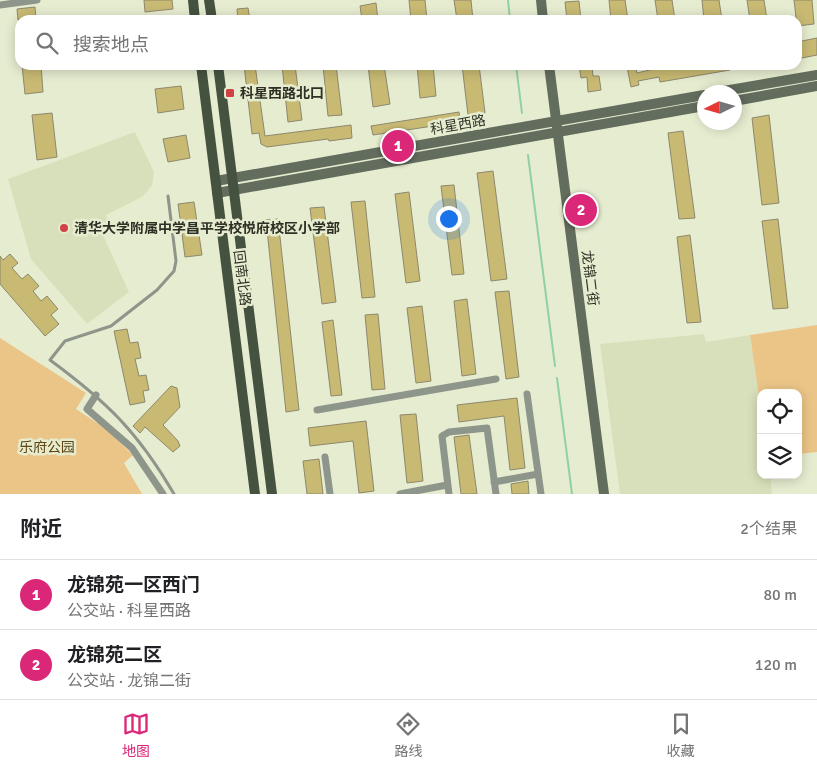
<!DOCTYPE html>
<html lang="zh">
<meta charset="utf-8">
<style>
:root{--surface:#fff;--page:#f2f2f2;--text:#202124;--muted:#757577;--line:#e0e0e0;--accent:#db2777}
body{margin:0;font-family:Signika,"Noto Sans SC",sans-serif;background:var(--page);color:var(--text)}
.controls{position:absolute;right:15px;bottom:15px;display:grid;overflow:hidden;border-radius:10px;box-shadow:0 2px 12px #0003}
.controls button{width:45px;height:45px;display:grid;place-items:center;padding:0;border:0;border-bottom:1px solid var(--line);background:var(--surface);color:var(--text);font:25px sans-serif}
.compass{position:absolute;left:697px;top:85px;width:45px;height:45px;border-radius:50%;background:var(--surface);box-shadow:0 2px 12px #0003;rotate:265deg}
.you{position:absolute;left:448px;top:218px;width:18px;height:18px;margin:-12px;border:4px solid #fff;border-radius:50%;background:#1a73e8;box-shadow:0 0 0 8px #1a73e833}
.badge{display:grid;place-items:center;width:32px;height:32px;border-radius:50%;background:var(--accent);color:#fff;font-size:16px;font-weight:700}
.pin{position:absolute;translate:-50% -50%;border:2px solid #fff;box-shadow:0 1px 5px #0006}
.list{margin:0;padding:0;list-style:none}
h2{display:flex;justify-content:space-between;align-items:center;height:65px;margin:0;padding:0 20px;font-size:21px}
h2 small{font-size:16px;font-weight:400;color:var(--muted)}
.list li{display:grid;grid-template-columns:32px 1fr auto;gap:15px;align-items:center;box-sizing:border-box;height:70px;padding:0 20px;border-top:1px solid var(--line)}
.list b{display:block;font-size:19px;white-space:nowrap}
.list p{margin:0;font-size:16px;white-space:nowrap;color:var(--muted)}
.list em{font-size:16px;font-style:normal;color:var(--muted)}
.icon{flex:none;width:28px;height:28px;fill:none;stroke:currentColor;stroke-width:2;stroke-linecap:round;stroke-linejoin:round}
.map{position:relative;flex:none;width:817px;height:494px;overflow:hidden}
.search{position:absolute;background:var(--surface);box-shadow:0 2px 12px #0003;left:15px;right:15px;top:15px;height:55px;display:flex;align-items:center;gap:12px;box-sizing:border-box;padding:0 18px;border-radius:15px;color:var(--muted);font-size:19px}
.sheet{height:205px;background:var(--surface)}
nav{display:flex;justify-content:space-around;align-items:center;box-sizing:border-box;height:70px;border-top:1px solid var(--line);background:var(--surface);font-size:14px;color:var(--muted)}
nav a{display:grid;justify-items:center;gap:2px}
nav .on{color:var(--accent)}
.map>svg:first-child{display:block}
.built{fill:#d8e0bb}
.green{fill:#ebc588}
.lines{fill:none;stroke-linecap:round;stroke-linejoin:round}
.stream{stroke:#90d1a4;stroke-width:2}
.building{fill:#c8ba73;stroke:#8d886d}
.lane{stroke:#8e958a;stroke-width:3}
.street{stroke:#8e958a;stroke-width:7}
.secondary{stroke:#636d5e;stroke-width:10}
.primary{stroke:#465240;stroke-width:10}
.poi-dot{fill:#d14244;stroke:#e6eccf;stroke-width:2}
.labels{text-anchor:middle;dominant-baseline:central;stroke-width:5;stroke-linejoin:round;paint-order:stroke}
.poi-label{font-size:14px;font-weight:bold;fill:#2e3025;stroke:#e6eccf;text-anchor:start}
.street-label{font-size:14px;fill:#2e3025;stroke:#e6eccf}
.park-label{font-size:14px;fill:#604614;stroke:#e6eccf}
</style>
<div class="map">
<svg width="817" height="494" viewBox="0 0 817 494">
<rect width="100%" height="100%" fill="#e6eccf"/>
<!-- built -->
<path class="built" d="M135 132 154 172 152 186 142 197 106 215 111 225 101 231 129 292 87 324 31 259 8 179Z
M704 334 706 342 750 335 761 411V475H770L772 494H620L600 344Z"/>
<!-- green -->
<path class="green" d="M817 325V452L798 454V393H761V411L750 335Z
M0 338 86 393 76 409 105 428 133 455 124 463 142 494H0Z"/>
<g class="lines">
<!-- stream -->
<path class="stream" d="M508 0 510 20
M516 65 522 113
M528 155 555 366
M557 378 572 494"/>
</g>
<!-- building -->
<path class="building" d="M144 0H172L173 9 145 12Z
M409 0H425L427 20H411Z
M454 0H471L473 20H457Z
M609 0H625L628 20H611Z
M655 0H672L675 20H658Z
M702 0H719L722 20H704Z
M747 0H764L767 20H750Z
M794 0H812L814 24 797 26Z
M579 1 581 20H567L565 2Z
M376 3 378 20H362L360 6Z
M35 7 36 20H18L17 9Z
M248 8 250 20H238L237 9Z
M817 38V55L797 59V42Z
M22 65H41L43 92 25 94Z
M244 65H255L265 136 351 125 352 138 329 141 328 139 267 147 261 144 259 133 252 134Z
M282 65H295L302 120 288 122Z
M323 65H336L342 115 328 116Z
M368 65H384L390 104 373 107Z
M417 65H433L436 96 420 98Z
M462 65H479L485 113 468 115Z
M579 65H592L593 76H599L601 90 588 92 587 77 581 78Z
M670 65H729L730 70 660 82 659 77 638 81 639 85 631 87 627 67 635 66 637 73Z
M181 86 184 109 158 113 155 89Z
M459 112 460 122 373 135 371 126Z
M52 113 57 157 37 160 32 115Z
M769 115 779 203 762 205 752 118Z
M683 131 695 218 679 219 668 133Z
M186 135 190 158 168 162 163 139Z
M493 171 507 279 491 281 477 173Z
M454 185 464 274 452 275 441 186Z
M409 192 420 281 406 283 395 194Z
M365 201 375 297 362 298 351 202Z
M194 202 202 255 185 257 178 204Z
M324 207 336 302 322 304 310 208Z
M278 219 299 410 286 412 266 220Z
M778 219 788 308 773 309 762 221Z
M690 235 701 322 687 323 677 237Z
M10 254 18 263 12 268 22 279 28 274 39 286 33 291 41 301 47 296 58 309 51 315 59 324 45 336 0 284V256L3 260Z
M509 291 519 377 506 379 495 292Z
M467 299 476 374 462 376 454 301Z
M422 306 431 381 416 383 407 308Z
M378 314 385 389 372 390 365 315Z
M333 320 342 395 331 396 322 322Z
M127 329 130 343 138 342 141 358 135 359 139 376 146 375 149 390 143 391 145 402 130 405 114 331Z
M171 386 177 388 180 407 163 425 178 441 180 446 173 452 145 427 140 433 133 426Z
M517 398 525 468 510 470 504 416 459 422 457 405Z
M416 414 423 481 407 483 400 415Z
M366 421 374 491 359 493 353 441 310 446 308 428Z
M469 435 477 494H461L454 437Z
M319 459 323 494H307L303 461Z
M528 481 529 494H512L511 484Z"/>
<g class="lines">
<!-- lane -->
<path class="lane" d="M168 196 176 261 174 271 157 290 111 326 65 341 50 360C107 402 138 432 174 494"/>
<!-- street -->
<path class="street" d="M0 5 37 0
M527 394 541 494
M96 395 87 409 132 448 163 494
M317 410 496 379
M325 457 330 494
M494 482 538 474
M400 494 447 485
M449 494 442 436 449 432 487 428 496 494"/>
<!-- secondary -->
<path class="secondary" d="M541 0 543 20
M549 65 604 494
M718 92 817 75
M734 101 817 86
M216 181 704 95
M217 193 704 106"/>
<!-- primary -->
<path class="primary" d="M193 0 195 20
M209 0 212 20
M201 65 255 494
M218 65 272 494"/>
</g>
<!-- markers -->
<g class="poi-dot">
<rect x="225" y="88" width="10" height="10" rx="2.5"/>
<circle cx="64" cy="228" r="5"/>
</g>
<g class="labels">
<!-- poi labels -->
<g class="poi-label">
<text x="240" y="93">科星西路北口</text>
<text x="74" y="228">清华大学附属中学昌平学校悦府校区小学部</text>
</g>
<!-- street labels -->
<g class="street-label">
<text transform="translate(458 125) rotate(-10)">科星西路</text>
<text transform="translate(242 278) rotate(83)">回南北路</text>
<text transform="translate(590 278) rotate(83)">龙锦二街</text>
</g>
<!-- park labels -->
<g class="park-label">
<text x="47" y="447">乐府公园</text>
</g>
</g>
</svg>
<div class="controls">
<button><svg class="icon" aria-label="locate" viewBox="0 0 24 24"><circle cx="12" cy="12" r="6"/><path d="M12 2v4M12 18v4M2 12h4M18 12h4"/></svg></button>
<button><svg class="icon" aria-label="layers" viewBox="0 0 24 24"><path d="M12 4l9 5-9 5-9-5zM3 14l9 5 9-5"/></svg></button>
</div>
<svg class="compass" viewBox="-18 -18 36 36"><path d="M0-13l5 13h-10z" fill="#e53935"/><path d="M0 13l5-13h-10z" fill="#757577"/></svg>
<div class="you"></div>
<div class="pin badge" style="left:398px;top:146px">1</div>
<div class="pin badge" style="left:581px;top:210px">2</div>
<div class="search"><svg class="icon" aria-label="search" viewBox="0 0 24 24"><circle cx="10" cy="10" r="6"/><path d="M15 15l6 6"/></svg>搜索地点</div>
</div>
<section class="sheet">
<h2>附近<small>2个结果</small></h2>
<ul class="list">
<li><span class="badge">1</span><div><b>龙锦苑一区西门</b><p>公交站 · 科星西路</p></div><em>80 m</em></li>
<li><span class="badge">2</span><div><b>龙锦苑二区</b><p>公交站 · 龙锦二街</p></div><em>120 m</em></li>
</ul>
</section>
<nav>
<a class="on"><svg class="icon" aria-label="map" viewBox="0 0 24 24"><path d="M3 6l6-2 6 2 6-2v14l-6 2-6-2-6 2zM9 4v14M15 6v14"/></svg>地图</a>
<a><svg class="icon" aria-label="directions" viewBox="0 0 24 24"><path d="M12 3l9 9-9 9-9-9zM9 14v-3h6M13 9l2 2-2 2"/></svg>路线</a>
<a><svg class="icon" aria-label="saved" viewBox="0 0 24 24"><path d="M7 4h10v16l-5-4-5 4z"/></svg>收藏</a>
</nav>
